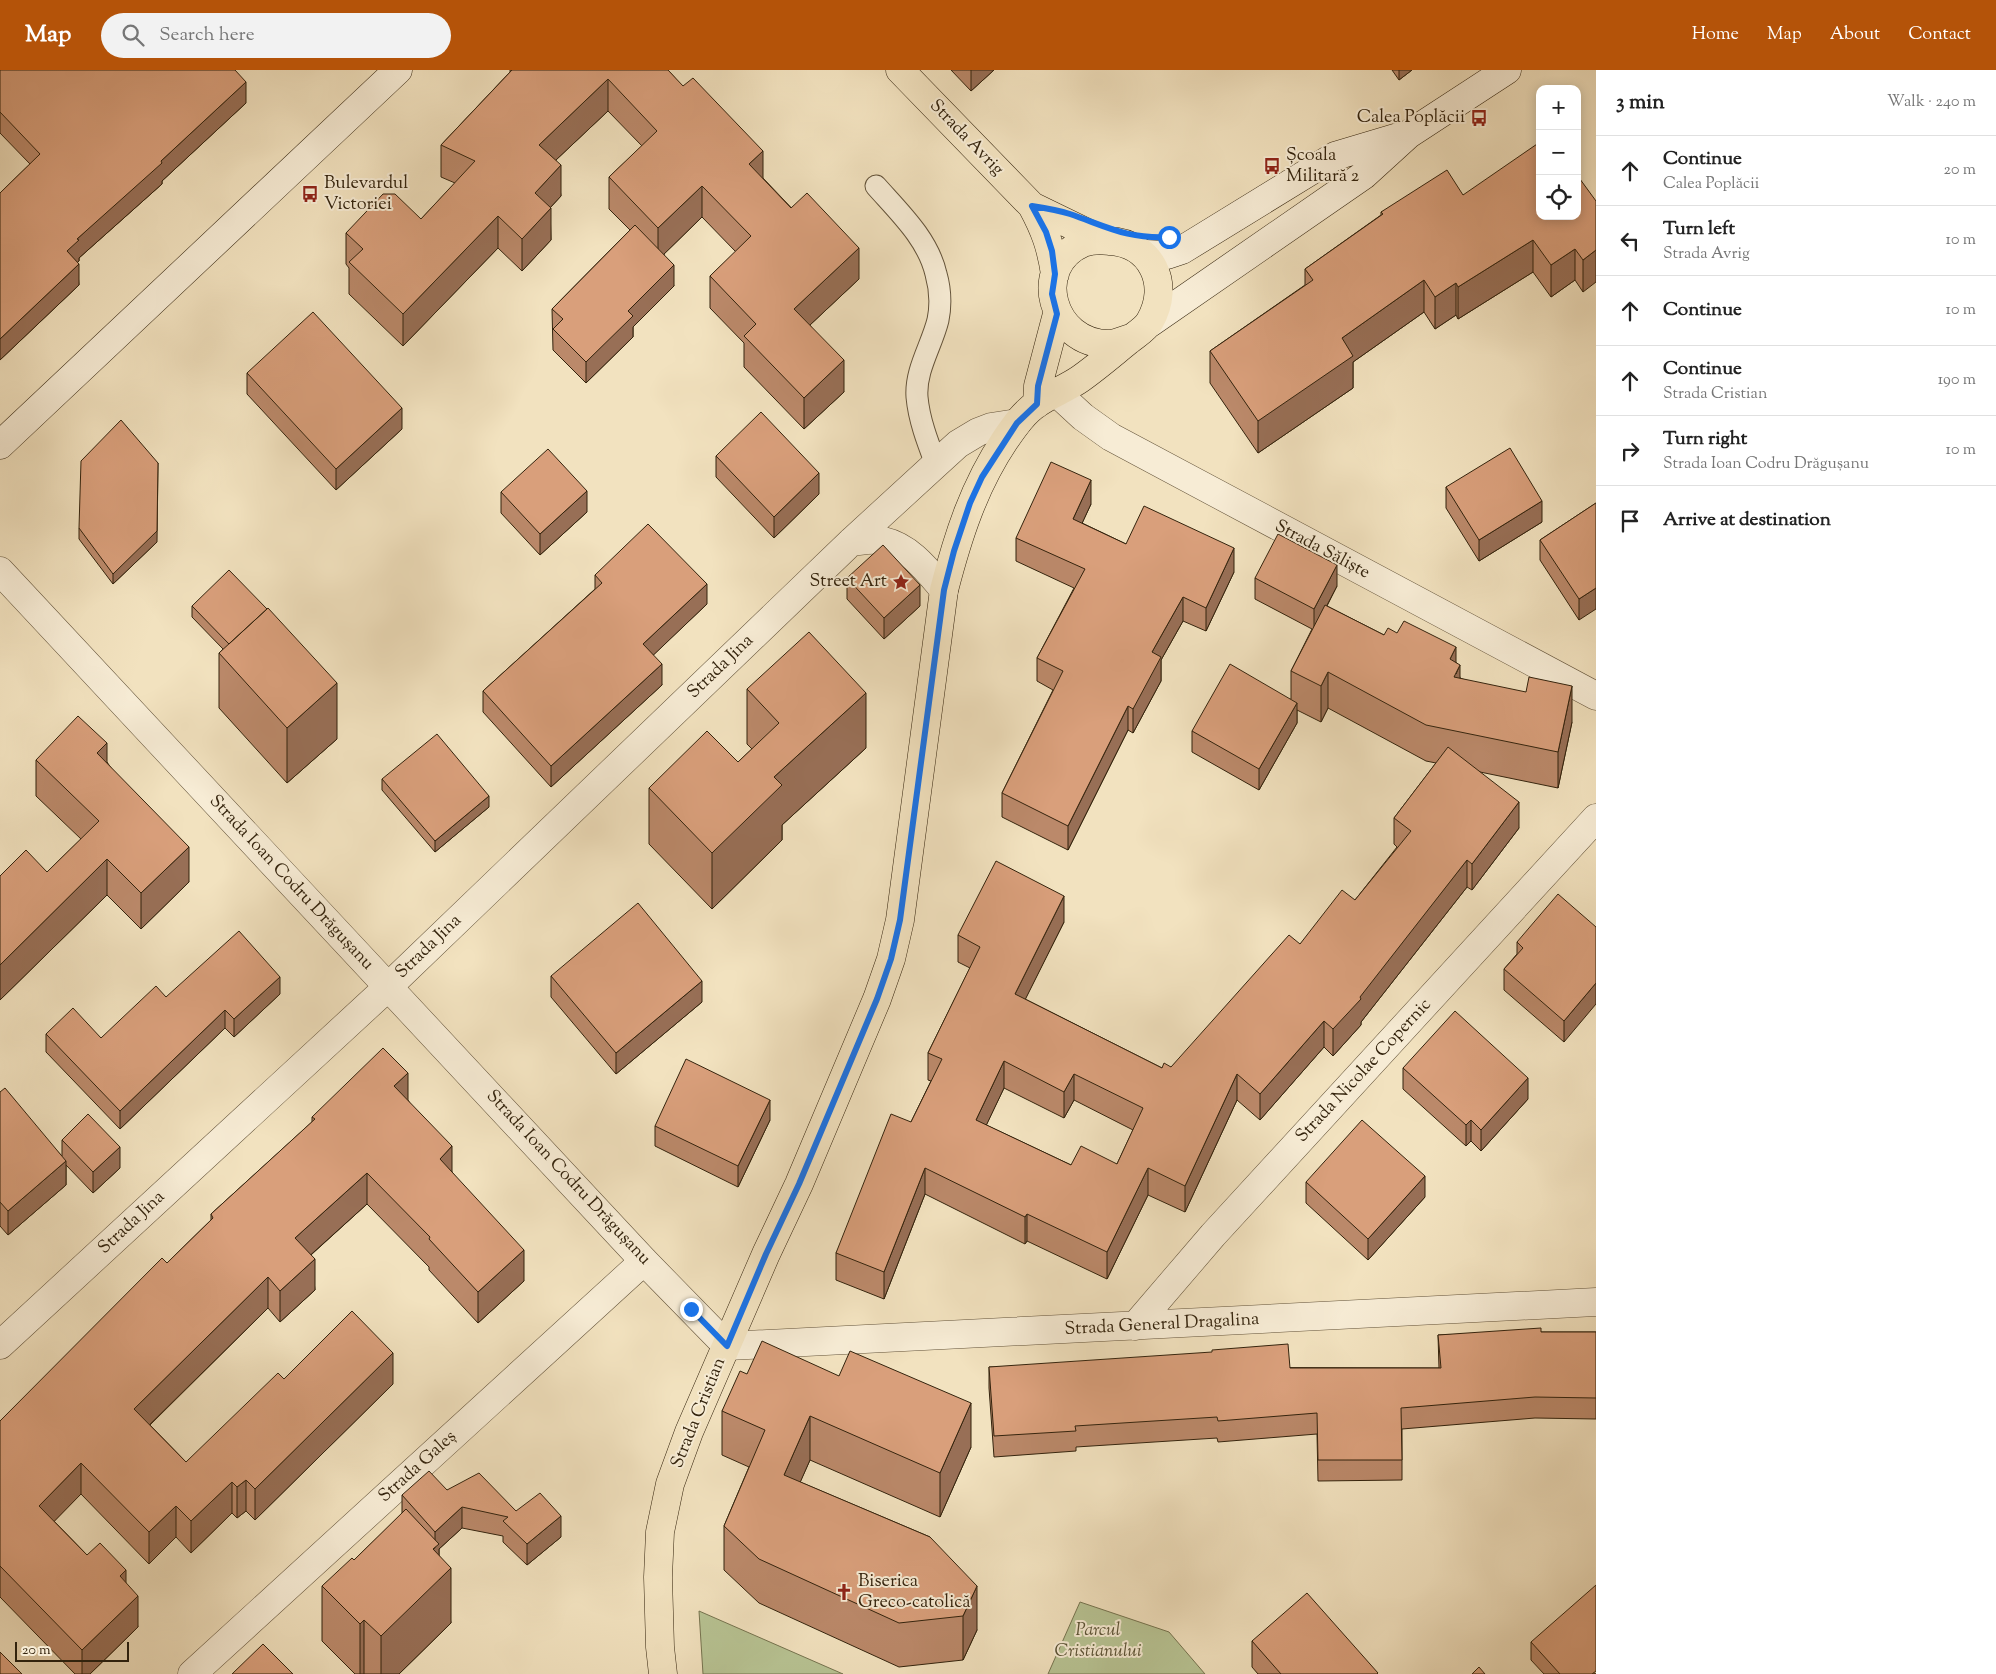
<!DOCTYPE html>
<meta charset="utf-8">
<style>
:root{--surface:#fff;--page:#f2f2f2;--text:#222;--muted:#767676;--line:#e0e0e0;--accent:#b45309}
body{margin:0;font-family:"Sorts Mill Goudy",serif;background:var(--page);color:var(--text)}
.controls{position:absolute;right:15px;top:15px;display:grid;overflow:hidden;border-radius:10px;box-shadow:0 2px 12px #0003}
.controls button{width:45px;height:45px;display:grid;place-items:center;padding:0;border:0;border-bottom:1px solid var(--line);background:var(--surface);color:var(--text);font:25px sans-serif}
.scale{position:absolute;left:15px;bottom:12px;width:114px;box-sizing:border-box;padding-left:5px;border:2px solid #33230d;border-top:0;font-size:14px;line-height:18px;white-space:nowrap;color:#33230d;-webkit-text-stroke:4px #f7ecd5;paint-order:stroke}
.stop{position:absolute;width:15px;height:15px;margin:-11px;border:4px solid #1a73e8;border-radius:50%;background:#fff}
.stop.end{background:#1a73e8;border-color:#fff;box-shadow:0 1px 5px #0008}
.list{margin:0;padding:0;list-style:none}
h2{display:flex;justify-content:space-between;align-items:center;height:65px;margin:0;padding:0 20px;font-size:21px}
h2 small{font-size:16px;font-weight:400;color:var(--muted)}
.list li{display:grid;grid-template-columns:32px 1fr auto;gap:15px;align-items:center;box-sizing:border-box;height:70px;padding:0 20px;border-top:1px solid var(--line)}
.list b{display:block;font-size:19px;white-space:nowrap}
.list p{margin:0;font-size:16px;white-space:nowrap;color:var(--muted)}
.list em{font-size:16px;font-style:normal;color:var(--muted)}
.icon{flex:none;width:28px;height:28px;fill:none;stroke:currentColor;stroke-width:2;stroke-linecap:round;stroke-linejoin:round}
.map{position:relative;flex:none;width:1596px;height:1604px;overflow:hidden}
header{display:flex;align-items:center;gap:30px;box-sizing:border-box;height:70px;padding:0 25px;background:var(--accent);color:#fff}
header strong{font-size:24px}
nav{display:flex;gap:28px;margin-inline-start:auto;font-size:18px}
.search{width:350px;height:45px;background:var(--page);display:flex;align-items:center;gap:12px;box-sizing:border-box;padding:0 18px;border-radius:28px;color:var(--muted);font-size:19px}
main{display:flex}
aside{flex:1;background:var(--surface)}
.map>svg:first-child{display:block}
.green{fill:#b8c494;stroke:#767450}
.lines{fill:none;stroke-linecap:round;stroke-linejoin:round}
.lane-casing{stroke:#63533a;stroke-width:23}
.street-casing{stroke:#63533a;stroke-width:29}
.secondary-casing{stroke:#33230d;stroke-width:29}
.primary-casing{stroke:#33230d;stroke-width:29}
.lane{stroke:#f7ecd5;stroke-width:21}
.street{stroke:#f7ecd5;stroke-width:28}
.secondary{stroke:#f7ecd5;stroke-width:28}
.primary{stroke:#f2e2bf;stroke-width:28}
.wall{fill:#bb896a;stroke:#33230d;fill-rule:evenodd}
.shaded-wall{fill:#986f56;stroke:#33230d}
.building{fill:#d99f7b;stroke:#33230d;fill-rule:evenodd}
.route{stroke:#1a73e8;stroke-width:6}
.labels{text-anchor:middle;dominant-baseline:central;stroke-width:4;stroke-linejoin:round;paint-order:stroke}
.poi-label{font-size:18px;fill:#33230d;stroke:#f7ecd5;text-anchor:start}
.street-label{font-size:18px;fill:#33230d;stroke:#f7ecd5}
.park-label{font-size:18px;font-style:italic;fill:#5b5336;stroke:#f7ecd5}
</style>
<header>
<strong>Map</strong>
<div class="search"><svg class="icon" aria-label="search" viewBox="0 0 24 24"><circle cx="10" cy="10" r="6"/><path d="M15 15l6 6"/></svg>Search here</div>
<nav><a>Home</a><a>Map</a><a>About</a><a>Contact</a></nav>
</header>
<main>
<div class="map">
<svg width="1596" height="1604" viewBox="0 0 1596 1604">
<rect width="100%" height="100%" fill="#f2e2bf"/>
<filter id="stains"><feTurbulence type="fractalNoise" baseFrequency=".004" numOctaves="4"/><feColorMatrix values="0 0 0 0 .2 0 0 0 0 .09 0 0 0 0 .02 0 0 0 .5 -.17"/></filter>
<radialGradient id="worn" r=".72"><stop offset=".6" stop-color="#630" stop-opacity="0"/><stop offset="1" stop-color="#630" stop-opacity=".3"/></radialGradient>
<!-- green -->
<path class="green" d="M1080 1532 1169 1562 1205 1604H1048Z
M699 1541 843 1604H703Z"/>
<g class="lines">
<!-- lane casing -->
<g class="lane-casing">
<path id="lane" d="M876 116C899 142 928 169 936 204 940 218 941 235 938 250 932 275 915 300 917 327 919 350 928 373 936 394"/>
</g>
<!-- street casing -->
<g class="street-casing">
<path id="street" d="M1057 323 1083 347 1111 367 1596 626
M851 472C861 471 874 468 883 471 910 477 927 500 944 520
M0 501 644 1191 727 1276 1596 1232
M1135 1256 1213 1165 1596 748
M0 1275 388 917 851 472 936 394 958 374 978 362 991 357 1017 353
M192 1604 644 1191"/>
</g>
<!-- secondary casing -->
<g class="secondary-casing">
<path id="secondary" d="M1145 184 1167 185 1182 180 1335 86 1402 66
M1150 253 1364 105 1409 64 1507 0
M0 375 398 0"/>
</g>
<!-- primary casing -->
<g class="primary-casing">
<path id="primary" d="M900 0 1032 136C1045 160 1051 177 1055 204
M1032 136 1102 170
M1037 334 1038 316 1057 244
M663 1604 660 1577 658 1507 660 1462 670 1414 689 1362 766 1184 799 1114 877 929 891 889 900 850 944 520C958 466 974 416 1005 370 1014 357 1024 342 1038 333 1051 324 1067 318 1080 309 1097 297 1112 284 1128 271 1135 265 1146 259 1150 251 1171 215 1152 173 1109 171 1102 170 1091 170 1083 173 1030 196 1051 274 1109 274 1116 274 1124 270 1131 268"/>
</g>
<!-- lane -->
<use href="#lane" class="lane"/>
<!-- street -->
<use href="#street" class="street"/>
<!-- secondary -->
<use href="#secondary" class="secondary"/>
<!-- primary -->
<use href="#primary" class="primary"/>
</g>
<!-- wall -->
<path class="wall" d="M0 0 246 33 162 111V114L79 188V191L77 192 79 215 0 290V123L30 94 0 63Z
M510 0H668L763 108 859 209 810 255 844 322 804 359 744 297V273L710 238V206L736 182 702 147 664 184 674 216 633 257V267L586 313 553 280 552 239 630 160 609 139V107L642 76 608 41 556 90 561 126 550 138 551 170 522 201 498 178 403 276 349 224V198L346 194V163L421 149 455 113 441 107V75L510 2Z
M951 0H994L971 21Z
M1392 0H1412L1399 10Z
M1463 125 1596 131 1583 222 1575 210 1551 227 1533 202 1458 249 1456 245 1435 259 1424 242 1353 292V318L1258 383 1210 313V281L1305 215V199L1381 145V142Z
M247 303 402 359 336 420 247 324Z
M716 386 819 424 774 468 716 407Z
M1446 417 1542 452 1479 491 1446 438Z
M501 422 587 442 540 485 501 443Z
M1596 433 1579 550 1540 490V470Z
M1091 434 1082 453 1126 474 1234 502 1206 561 1183 551 1161 590V611L1133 663 1128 660 1068 780 1002 747V723L1053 620 1037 611V588L1074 518 1016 491V468Z
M79 458 157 472 113 514 79 469Z
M595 505 707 534 653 585 662 615 551 717 483 642V621L595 519Z
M847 508 920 536 884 569 847 529Z
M1255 508 1337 516 1327 536 1384 565 1456 592 1460 608 1572 652 1558 718 1480 702 1519 758 1472 820 1467 817 1361 952V955L1333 986 1324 977 1260 1050 1237 1030 1185 1142 1148 1125 1107 1209 1027 1171 1025 1174 925 1124 884 1229 836 1210V1183L911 1052 931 1011 928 1010V983L970 898 958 892V865L1064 852 1025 929 1162 998 1171 997 1300 874 1355 830 1397 777 1394 774V748L1436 693 1426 691 1328 638 1321 652 1297 640V653L1259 720 1192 682V661L1291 629V601L1312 559 1255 529ZM1004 1018 1064 1048 1074 1030 1133 1060 1117 1094 1071 1095 986 1055Z
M192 536 337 669 287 713 219 638V583L223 579 192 547Z
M747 619 866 678 782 755V770L712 839 649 774V718L738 692 752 679 747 674Z
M36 690 107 692 189 812 141 859 107 825 0 930V806L47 802 81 769 36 726Z
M382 709 489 737 435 782 382 720Z
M1596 857 1564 972 1504 920V899L1517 884V872Z
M551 906 702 932 616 1004 551 927Z
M280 924 234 967 225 958 120 1059 46 982V964L101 968 166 927Z
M1403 998 1528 1029 1481 1081 1471 1071 1466 1076 1403 1019Z
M0 1022 62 1086V1070L120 1098 93 1123 66 1095V1115L8 1165 0 1156Z
M408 1030 452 1102 524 1211 478 1253 429 1200V1197L367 1134 311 1185 315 1220 280 1252 268 1238 150 1355 186 1392 284 1309 393 1314 255 1450 246 1441 237 1448 232 1443 191 1483 176 1467 149 1494 81 1424 54 1451 87 1485 126 1513 138 1557 90 1604H75L0 1527V1351L167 1193 211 1150V1144L312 1052V1047Z
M770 1050 738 1117 655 1076V1056Z
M1306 1112 1425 1127 1368 1190 1306 1133Z
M1541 1262H1596V1349L1535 1348 1402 1359V1410L1318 1411 1317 1364 1218 1372 1217 1368 1076 1377V1381L994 1387 989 1318V1297L1439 1298 1438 1265Z
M747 1304 971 1377 940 1447 810 1390 800 1412 930 1467 977 1560 963 1590 899 1597 759 1533 724 1500V1456L749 1397 722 1385V1341Z
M447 1420 516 1441 561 1467 527 1495 503 1472V1466L462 1458 439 1479V1485L451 1553 399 1604H355L322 1571V1516L354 1490 402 1444V1425Z
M1252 1571 1378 1604H1258L1252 1597Z
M1531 1572 1596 1604H1544L1531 1590Z"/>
<!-- shaded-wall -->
<path class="shaded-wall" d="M971 0H994L971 21Z
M1399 0H1412L1399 10Z
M608 9V41L539 106V75Z
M246 12V33L162 111V114L79 188V191L67 202V181L77 169Z
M763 81V112L749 94Z
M561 95V126L535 154V123Z
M702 116V147L658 190V158Z
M551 138V170L522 201V169Z
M498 146V178L403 276V244Z
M1533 170V202L1458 249V217Z
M859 178V209L794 270V239Z
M1575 179V210L1551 227V195Z
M1596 180V212L1583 222V190Z
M79 194V215L0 290V269Z
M674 195V216L633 257V267L586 313V292L628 241Z
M1424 210V242L1353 292V318L1258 383V351L1342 268Z
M1456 213V245L1435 259V227Z
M844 290V322L804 359V328Z
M402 338V359L336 420V399Z
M158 393 157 472 113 514V504Z
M819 403V424L774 468V447Z
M1091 410V434L1073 473V449Z
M587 421V442L540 485V464Z
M1542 431V452L1479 491V470Z
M1234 478V502L1206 561V538Z
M1337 495V516L1314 560V539Z
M707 514V534L643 595V574Z
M920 515V536L884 569V548Z
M1596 518V539L1579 550V529Z
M1183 527V551L1161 590V611L1133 663V639L1152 582Z
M1456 577V604L1460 595V631L1450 589Z
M662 594V615L551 717V696Z
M1328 602V638L1321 652V616Z
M337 613V669L287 713V658Z
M1572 616V652L1558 718V682Z
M866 623V678L782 755V770L712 839V783L774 707Z
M1297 633V653L1259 720V699Z
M1128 636V660L1068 780V756Z
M107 673V709L97 683Z
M489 726V737L435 782V771Z
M1519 732V758L1472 820V794Z
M189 777V812L141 859V823Z
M107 789V825L0 930V895Z
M1467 790V817L1361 952V955L1333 986V959Z
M1064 826V852L1015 950V924Z
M280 907V924L234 967V949Z
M702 911V932L616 1004V983Z
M1596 913V934L1564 972V951Z
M225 940V958L120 1059V1041Z
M1324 951V977L1260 1050V1024Z
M1004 991V1018L976 1077V1050Z
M408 1003V1034L394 1016Z
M1074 1004V1030L1064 1048V1022Z
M1237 1004V1030L1185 1142V1116Z
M1528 1008V1029L1481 1081V1060Z
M770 1030V1050L738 1117V1096Z
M1471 1050V1071L1466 1076V1055Z
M452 1076V1107L440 1089Z
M120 1077V1098L93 1123V1102Z
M66 1091V1115L8 1165V1141Z
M925 1098V1124L884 1229V1202Z
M1148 1098V1125L1107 1209V1182Z
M367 1103V1134L295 1199V1168Z
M1425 1106V1127L1368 1190V1169Z
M1027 1144V1171L1025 1174V1147Z
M524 1180V1211L478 1253V1222Z
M315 1189V1220L280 1252V1221Z
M268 1207V1238L134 1370V1339Z
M393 1283V1314L255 1450V1419Z
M971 1333V1377L940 1447V1403Z
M810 1346V1390L784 1449V1405Z
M81 1393V1424L39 1467V1436Z
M246 1410V1441L237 1448V1417Z
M232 1412V1443L191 1483V1451Z
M176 1436V1467L149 1494V1462Z
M462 1437V1458L439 1479V1510L451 1498V1553L399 1604H381V1566L433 1479 435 1478V1462Z
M561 1446V1467L527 1495V1474Z
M126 1500V1532L120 1506Z
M977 1516V1560L963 1590V1546Z
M138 1526V1557L90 1604H82V1580Z
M364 1550V1604H360V1554Z"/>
<!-- building -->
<path class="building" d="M0 0H235L246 12 161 91 162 93 77 169 79 170 67 181 79 194 0 269V123L40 84 0 42Z
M512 0H668L683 16 693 8 763 81 749 94 791 138 807 123 859 178 794 239 844 290 804 328 744 266 756 254 710 206 751 166 702 116 658 158 609 107 657 61 608 9 539 75 561 95 535 123 551 138 522 169 498 146 403 244 349 192 363 179 346 163 383 124H395L421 149 475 91 441 75Z
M1540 72V146H1577V105L1596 131V180L1583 190 1575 179 1551 195 1533 170 1458 217 1456 213 1435 227 1424 210 1342 268 1353 286 1258 351 1210 281 1313 210 1305 199 1383 144 1381 142 1447 100 1463 125Z
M635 155 674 195 628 241 633 246 586 292 553 259 563 249 552 239Z
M313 242 402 338 336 399 247 303Z
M761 342 819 403 774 447 716 386Z
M121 350 158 393 157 461 113 504 79 458 81 391Z
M1510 378 1542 431 1479 470 1446 417Z
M548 379 587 421 540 464 501 422Z
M1051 392 1091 410 1073 449 1126 474 1144 436 1234 478 1206 538 1183 527 1152 582 1161 587 1133 639 1128 636 1068 756 1002 723 1063 601 1037 588 1085 499 1016 468Z
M1596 433V518L1579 529 1540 470Z
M648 454 707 514 643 574 662 594 551 696 483 621 602 513 595 505Z
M1278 464 1337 495 1314 539 1255 508Z
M883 475 920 515 884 548 847 508Z
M229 500 267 539 229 574 192 536Z
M1325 535 1384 565 1388 558 1397 563 1404 551 1456 577 1450 589 1460 595 1454 607 1526 622 1529 607 1572 616 1558 682 1426 655 1328 602 1321 616 1291 601Z
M268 538 337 613 287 658 219 583Z
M809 562 866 623 774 707 782 715 712 783 649 718 707 661 738 692 779 653 747 619Z
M1230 594 1297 633 1259 699 1192 661Z
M78 646 107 673 97 683 189 777 141 823 107 789 0 895V806L26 780 47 802 99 751 36 690Z
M437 664 489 726 435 771 382 709Z
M1448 677 1519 732 1472 794 1467 790 1360 927 1361 929 1333 959 1324 951 1260 1024 1237 1004 1185 1116 1148 1098 1107 1182 1027 1144 1025 1147 925 1098 884 1202 836 1183 891 1044 911 1052 942 989 928 983 980 877 958 865 996 791 1064 826 1015 924 1162 998 1164 993 1171 997 1289 865 1300 874 1342 820 1355 830 1411 761 1394 748ZM1004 991 1064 1022 1074 1004 1143 1038 1117 1094 1081 1076 1071 1095 976 1050Z
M1558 824 1596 857V913L1564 951 1504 899 1523 878 1517 872Z
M638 833 702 911 616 983 551 906Z
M239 861 280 907 234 949 225 940 120 1041 46 964 73 938 101 968 156 916 166 927Z
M1455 941 1528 1008 1481 1060 1471 1050 1466 1055 1403 998Z
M383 978 408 1003 394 1016 452 1076 440 1089 524 1180 478 1222 429 1169 430 1167 367 1103 295 1168 315 1189 280 1221 268 1207 134 1339 186 1392 278 1303 284 1309 352 1241 393 1283 255 1419 246 1410 237 1417 232 1412 191 1451 176 1436 149 1462 81 1393 39 1436 87 1485 100 1473 126 1500 120 1506 138 1526 82 1580 0 1496V1351L162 1188 167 1193 213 1148 211 1144 315 1049 312 1047Z
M686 989 770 1030 738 1096 655 1056Z
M5 1018 66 1091 8 1141 0 1132V1022Z
M88 1044 120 1077 93 1102 62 1070Z
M1362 1050 1425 1106 1368 1169 1306 1112Z
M1541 1258V1262H1596V1328L1535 1327 1401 1338 1402 1390H1318L1317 1343 1218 1351 1217 1347 1075 1356 1076 1361 994 1366 989 1297 1212 1282V1280L1288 1274 1290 1298H1441L1438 1265Z
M762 1271 839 1306 850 1281 971 1333 940 1403 810 1346 784 1405 930 1467 977 1516 963 1546 899 1553 759 1489 724 1456 765 1360 722 1341 740 1301 747 1304Z
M429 1401 447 1420 479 1403 516 1441 540 1423 561 1446 527 1474 503 1451 508 1447 462 1437 435 1462 402 1425Z
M406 1439 439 1474 433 1479 451 1498 381 1566 364 1550 360 1554 322 1516 352 1488 354 1490Z
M1596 1515V1601L1592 1604H1560L1531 1572Z
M1307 1523 1378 1603 1377 1604H1281L1252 1571Z
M263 1574 293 1604H232Z
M0 1582 22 1604H0Z
M1479 1597 1485 1604H1472Z"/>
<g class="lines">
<!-- route -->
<path class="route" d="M691 1239 727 1276 766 1184 799 1114 877 929 891 889 900 850 944 520 954 481 970 433 982 407 1017 353 1037 334 1038 316 1057 244 1052 224 1055 204 1052 181 1046 162 1032 136C1045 138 1058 140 1070 144 1108 157 1127 169 1169 167"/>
</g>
<!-- icons -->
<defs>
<g id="bus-bare" transform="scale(1.35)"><path d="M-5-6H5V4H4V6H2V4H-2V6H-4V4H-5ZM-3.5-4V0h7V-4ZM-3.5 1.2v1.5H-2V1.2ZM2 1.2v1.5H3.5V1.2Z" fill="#8f2418" stroke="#f7ecd5" stroke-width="2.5" paint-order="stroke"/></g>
<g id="sight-bare" transform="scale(1.35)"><path d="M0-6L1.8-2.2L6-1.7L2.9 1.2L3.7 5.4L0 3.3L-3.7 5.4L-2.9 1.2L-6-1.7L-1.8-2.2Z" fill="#8f2418" stroke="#f7ecd5" stroke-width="2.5" paint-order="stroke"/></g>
<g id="church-bare" transform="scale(1.35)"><path d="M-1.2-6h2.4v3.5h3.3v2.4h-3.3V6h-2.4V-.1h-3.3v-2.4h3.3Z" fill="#8f2418" stroke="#f7ecd5" stroke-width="2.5" paint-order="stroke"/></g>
</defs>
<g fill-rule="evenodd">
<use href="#bus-bare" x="1479" y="48"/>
<use href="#bus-bare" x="1272" y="96"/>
<use href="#bus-bare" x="310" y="124"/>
<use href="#sight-bare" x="901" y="512"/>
<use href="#church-bare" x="844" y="1522"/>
</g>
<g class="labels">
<!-- poi labels -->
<g class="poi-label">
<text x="1465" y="48" text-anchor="end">Calea Poplăcii</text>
<text x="1286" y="86">Școala<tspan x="1286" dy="21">Militară 2</tspan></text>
<text x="324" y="114">Bulevardul<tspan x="324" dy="21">Victoriei</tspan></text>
<text x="887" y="512" text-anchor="end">Street Art</text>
<text x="858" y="1512">Biserica<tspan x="858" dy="21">Greco-catolică</tspan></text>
</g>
<!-- street labels -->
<g class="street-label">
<text transform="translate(966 68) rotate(46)">Strada Avrig</text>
<text transform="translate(1322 480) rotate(28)">Strada Săliște</text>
<text transform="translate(721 597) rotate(-44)">Strada Jina</text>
<text transform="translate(291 813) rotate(47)">Strada Ioan Codru Drăgușanu</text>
<text transform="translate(429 877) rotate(-44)">Strada Jina</text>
<text transform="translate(1364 1001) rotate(-47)">Strada Nicolae Copernic</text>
<text transform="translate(568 1108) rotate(47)">Strada Ioan Codru Drăgușanu</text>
<text transform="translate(132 1153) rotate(-43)">Strada Jina</text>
<text transform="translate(1162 1255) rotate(-3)">Strada General Dragalina</text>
<text transform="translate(699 1343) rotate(-68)">Strada Cristian</text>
<text transform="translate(418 1397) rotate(-42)">Strada Galeș</text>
</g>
<!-- park labels -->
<g class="park-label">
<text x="1098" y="1561">Parcul<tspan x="1098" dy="21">Cristianului</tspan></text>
</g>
</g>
<rect width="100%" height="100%" filter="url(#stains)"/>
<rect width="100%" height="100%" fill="url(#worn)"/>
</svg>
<div class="controls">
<button>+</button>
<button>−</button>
<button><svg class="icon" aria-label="locate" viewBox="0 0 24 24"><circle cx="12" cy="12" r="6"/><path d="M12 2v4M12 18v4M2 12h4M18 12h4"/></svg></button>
</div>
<div class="scale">20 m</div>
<div class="stop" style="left:1169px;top:167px"></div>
<div class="stop end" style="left:691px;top:1239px"></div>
</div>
<aside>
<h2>3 min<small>Walk · 240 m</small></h2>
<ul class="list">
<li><svg class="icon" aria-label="ahead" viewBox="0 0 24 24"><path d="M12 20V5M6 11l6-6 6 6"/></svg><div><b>Continue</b><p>Calea Poplăcii</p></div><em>20 m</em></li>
<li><svg class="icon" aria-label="left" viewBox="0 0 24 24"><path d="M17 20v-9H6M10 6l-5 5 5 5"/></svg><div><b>Turn left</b><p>Strada Avrig</p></div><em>10 m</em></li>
<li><svg class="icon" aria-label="ahead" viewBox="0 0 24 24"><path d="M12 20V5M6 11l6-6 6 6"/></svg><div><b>Continue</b></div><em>10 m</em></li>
<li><svg class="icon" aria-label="ahead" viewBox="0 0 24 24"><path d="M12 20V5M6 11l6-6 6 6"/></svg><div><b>Continue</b><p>Strada Cristian</p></div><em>190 m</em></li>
<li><svg class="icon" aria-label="right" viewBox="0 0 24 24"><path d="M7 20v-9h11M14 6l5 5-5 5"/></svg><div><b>Turn right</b><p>Strada Ioan Codru Drăgușanu</p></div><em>10 m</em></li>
<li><svg class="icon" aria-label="arrive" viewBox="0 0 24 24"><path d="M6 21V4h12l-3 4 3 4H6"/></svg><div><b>Arrive at destination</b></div></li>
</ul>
</aside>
</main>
